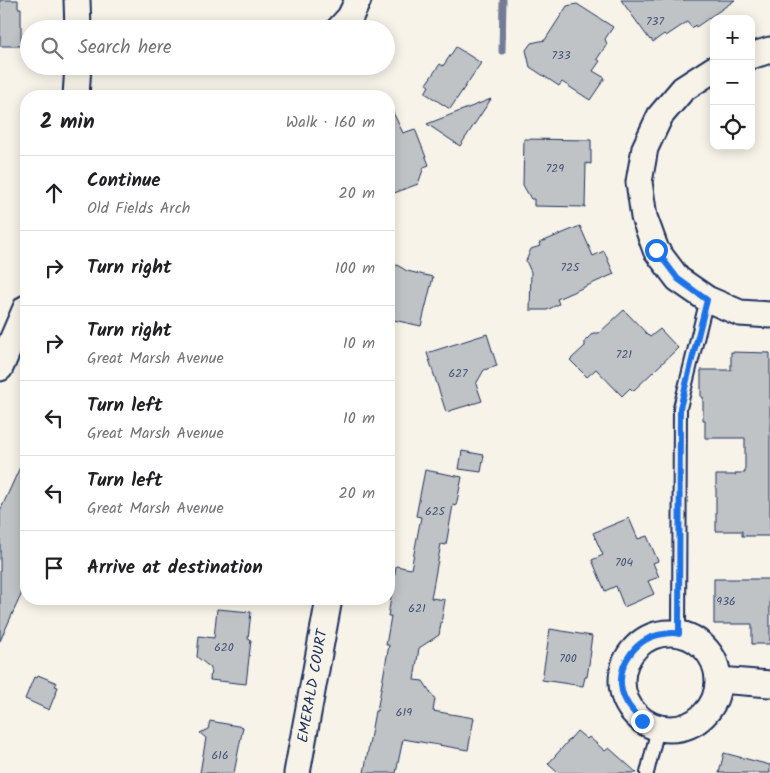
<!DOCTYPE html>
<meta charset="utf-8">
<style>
:root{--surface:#fff;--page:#f2f2f2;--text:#202124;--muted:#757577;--line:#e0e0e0}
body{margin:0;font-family:Kalam,sans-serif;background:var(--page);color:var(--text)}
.controls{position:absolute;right:15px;top:15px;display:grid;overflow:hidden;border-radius:10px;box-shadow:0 2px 12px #0003}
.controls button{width:45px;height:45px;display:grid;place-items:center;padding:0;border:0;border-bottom:1px solid var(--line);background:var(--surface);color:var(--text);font:25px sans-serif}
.stop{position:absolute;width:15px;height:15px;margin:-11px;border:4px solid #1a73e8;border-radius:50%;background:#fff}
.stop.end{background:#1a73e8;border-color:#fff;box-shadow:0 1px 5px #0008}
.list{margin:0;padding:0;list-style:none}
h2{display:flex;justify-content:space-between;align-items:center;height:65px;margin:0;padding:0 20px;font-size:21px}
h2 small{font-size:16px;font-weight:400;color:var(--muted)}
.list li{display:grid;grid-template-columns:32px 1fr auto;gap:15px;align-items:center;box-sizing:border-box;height:75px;padding:0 20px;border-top:1px solid var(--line)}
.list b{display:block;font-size:19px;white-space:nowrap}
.list p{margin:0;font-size:16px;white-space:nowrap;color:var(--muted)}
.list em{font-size:16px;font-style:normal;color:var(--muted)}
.icon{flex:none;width:28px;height:28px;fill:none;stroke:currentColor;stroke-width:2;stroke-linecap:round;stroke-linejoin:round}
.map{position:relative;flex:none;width:770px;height:773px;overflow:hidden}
.search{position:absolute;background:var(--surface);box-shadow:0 2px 12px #0003;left:20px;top:20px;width:375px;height:55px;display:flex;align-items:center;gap:12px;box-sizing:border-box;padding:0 18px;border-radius:28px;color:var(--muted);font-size:19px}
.panel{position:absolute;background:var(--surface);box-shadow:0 2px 12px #0003;left:20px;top:90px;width:375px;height:515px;border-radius:20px}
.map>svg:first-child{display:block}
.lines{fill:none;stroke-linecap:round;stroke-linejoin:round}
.stream{stroke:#727c95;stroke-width:7}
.building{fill:#c0c3c5;stroke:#1b2f5e}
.service-casing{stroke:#1b2f5e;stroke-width:16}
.minor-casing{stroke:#1b2f5e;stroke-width:29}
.service{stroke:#f7f3e8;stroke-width:12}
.minor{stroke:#f7f3e8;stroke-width:25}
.route{stroke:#1a73e8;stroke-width:6}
.labels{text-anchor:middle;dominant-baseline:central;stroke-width:4.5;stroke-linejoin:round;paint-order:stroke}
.number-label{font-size:12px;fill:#445478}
.street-label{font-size:15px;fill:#1b2f5e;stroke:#f7f3e8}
</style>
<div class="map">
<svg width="770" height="773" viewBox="0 0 770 773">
<rect width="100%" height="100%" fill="#f7f3e8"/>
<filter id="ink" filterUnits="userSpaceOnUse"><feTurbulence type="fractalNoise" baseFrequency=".02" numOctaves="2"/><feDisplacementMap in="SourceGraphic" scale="10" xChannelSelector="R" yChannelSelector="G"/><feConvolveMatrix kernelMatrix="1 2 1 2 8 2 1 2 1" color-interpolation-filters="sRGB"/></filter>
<g filter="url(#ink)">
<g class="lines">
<!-- stream -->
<path class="stream" d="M502 51 503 0"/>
</g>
<!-- building -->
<path class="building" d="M0 0H18V8H21V46H0Z
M621 0H735L696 27 695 25 692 28 687 22 666 36 664 34 653 42 651 39 650 40Z
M577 4 613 27 605 39 607 44 597 59 600 61 593 71 605 78 590 100 562 82 559 86 530 67 526 50 531 43 545 40 567 6Z
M456 47 481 63 450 109 425 93 429 86 426 84 440 64 443 66Z
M491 99 460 146 427 124Z
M389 104 403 133 415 129 429 165 424 167 418 184 389 195Z
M524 139 591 140V164L586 163 585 207 534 206V199H531L523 185Z
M580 226 593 256 604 251 614 274 557 299 559 304 547 310H530L531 272 526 261 531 249 540 246 539 243Z
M397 265 407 271 433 277 421 326 389 319V270Z
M624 310 650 337 660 329 678 348 633 391 630 388 622 396 596 369 587 377 570 360 585 346V341L593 333H599Z
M487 334 497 366 484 370 476 384 482 401 446 412 427 353Z
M731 352 770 353V536H742V531H716V475H736V473H745V438H705V420H703V397H701V370H731Z
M462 451 484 455 481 472 459 469Z
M26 454V584L0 641V511Z
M425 470 462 477 456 506 453 505 446 545 441 544 431 598 445 600 439 635 419 648 414 680 423 681 435 699 433 711 474 718 468 750 403 739 396 773H364L375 711H377L389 645H386L391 616H388L396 566 411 569 421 517 416 516Z
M629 518 638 539 647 536 658 561 653 563 659 577 648 581 654 594 624 607 616 586 605 591 592 560 603 555 593 533Z
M714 579H770V644H752V624H714Z
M217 609 251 612 248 639 251 640 246 684 210 680 211 668 197 657 199 636 214 638Z
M550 629 592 636 590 650 591 651 587 677H585L583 686 542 680Z
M38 675 57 683 55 686 58 687 49 710 25 699 34 677 37 678Z
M210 721 243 727 234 773H200L206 738 200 733 208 729Z
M577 731 587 739 589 737 605 751 609 748 637 773H558L548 764Z
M724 753 770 765V773H719Z"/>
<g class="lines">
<!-- service casing -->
<g class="service-casing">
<path id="service" d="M679 634 680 408 707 299
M647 773 658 728"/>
</g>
<!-- minor casing -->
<g class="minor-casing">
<path id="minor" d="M77 0 78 29
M339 29 350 17 358 0
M751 56 770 50
M714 69 683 89 660 116 645 148 639 182 644 217 656 250 678 279 707 299 740 313 770 315
M76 96 78 66
M0 368 26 308
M622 681a48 48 0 1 1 96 0a48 48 0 1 1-96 0Z
M719 680 770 684
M297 773 329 599"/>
</g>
<!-- service -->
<use href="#service" class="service"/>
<!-- minor -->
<use href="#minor" class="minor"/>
</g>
</g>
<g class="lines" filter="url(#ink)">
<!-- route -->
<path class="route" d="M642 721C633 712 625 703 622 691 616 664 637 637 664 634 669 633 674 632 679 634L680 408 707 300 678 279 656 250"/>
</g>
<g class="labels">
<!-- number labels -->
<g class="number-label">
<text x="655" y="21">737</text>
<text x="561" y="55">733</text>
<text x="555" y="168">729</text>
<text x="570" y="267">725</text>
<text x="624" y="354">721</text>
<text x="458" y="373">627</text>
<text x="435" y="511">625</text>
<text x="624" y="562">704</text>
<text x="726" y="601">936</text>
<text x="417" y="608">621</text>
<text x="224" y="647">620</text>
<text x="568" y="658">700</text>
<text x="404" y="712">619</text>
<text x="220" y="755">616</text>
</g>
<!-- street labels -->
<g class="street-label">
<text transform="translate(313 686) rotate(-80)">EMERALD COURT</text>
</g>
</g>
</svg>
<div class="controls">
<button>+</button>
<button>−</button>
<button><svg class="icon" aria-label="locate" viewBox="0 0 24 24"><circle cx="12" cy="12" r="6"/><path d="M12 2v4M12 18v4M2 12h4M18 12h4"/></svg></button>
</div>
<div class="stop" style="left:656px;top:250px"></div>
<div class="stop end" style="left:642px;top:721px"></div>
<div class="search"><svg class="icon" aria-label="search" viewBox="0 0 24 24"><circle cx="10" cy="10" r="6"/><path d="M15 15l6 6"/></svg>Search here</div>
<section class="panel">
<h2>2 min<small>Walk · 160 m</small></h2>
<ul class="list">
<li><svg class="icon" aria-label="ahead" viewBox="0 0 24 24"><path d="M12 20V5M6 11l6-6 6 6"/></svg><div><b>Continue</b><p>Old Fields Arch</p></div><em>20 m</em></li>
<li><svg class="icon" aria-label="right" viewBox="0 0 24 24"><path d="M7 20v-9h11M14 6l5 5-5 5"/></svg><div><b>Turn right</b></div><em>100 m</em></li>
<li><svg class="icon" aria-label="right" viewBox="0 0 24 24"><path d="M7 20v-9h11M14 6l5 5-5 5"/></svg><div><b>Turn right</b><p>Great Marsh Avenue</p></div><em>10 m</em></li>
<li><svg class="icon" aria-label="left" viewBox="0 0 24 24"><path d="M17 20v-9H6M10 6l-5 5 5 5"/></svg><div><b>Turn left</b><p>Great Marsh Avenue</p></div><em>10 m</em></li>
<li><svg class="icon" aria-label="left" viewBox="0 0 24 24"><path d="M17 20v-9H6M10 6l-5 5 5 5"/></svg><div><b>Turn left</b><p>Great Marsh Avenue</p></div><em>20 m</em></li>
<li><svg class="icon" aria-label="arrive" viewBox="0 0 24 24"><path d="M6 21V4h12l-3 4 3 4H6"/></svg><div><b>Arrive at destination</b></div></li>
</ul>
</section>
</div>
